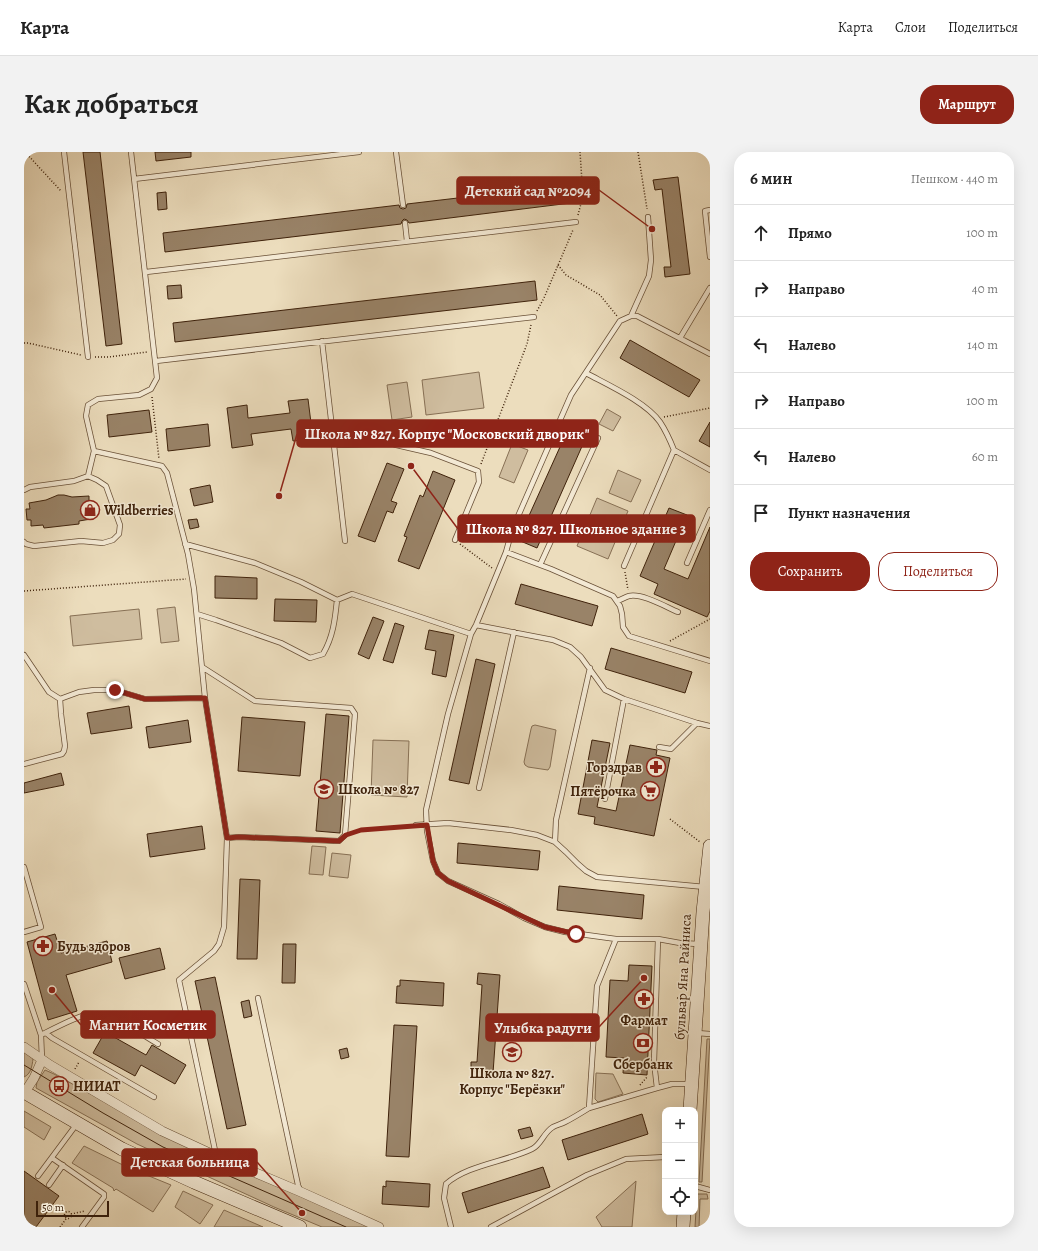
<!DOCTYPE html>
<html lang="ru">
<meta charset="utf-8">
<style>
:root{--surface:#fff;--page:#f2f2f2;--text:#222;--muted:#767676;--line:#e0e0e0;--accent:#8f2418}
body{margin:0;font-family:Alegreya,serif;background:var(--page);color:var(--text)}
.controls{position:absolute;right:12px;bottom:12px;display:grid;overflow:hidden;border-radius:8px;box-shadow:0 4px 16px #0002}
.controls button{width:36px;height:36px;display:grid;place-items:center;padding:0;border:0;border-bottom:1px solid var(--line);background:var(--surface);color:var(--text);font:20px sans-serif}
.scale{position:absolute;left:12px;bottom:10px;width:73px;box-sizing:border-box;padding-left:4px;border:2px solid #3f220b;border-top:0;font-size:11px;line-height:14px;white-space:nowrap;color:#3f220b;-webkit-text-stroke:3px #f3e9d4;paint-order:stroke}
.stop{position:absolute;width:12px;height:12px;margin:-9px;border:3px solid #8f2418;border-radius:50%;background:#fff}
.stop.end{background:#8f2418;border-color:#fff;box-shadow:0 1px 4px #0008}
.list{margin:0;padding:0;list-style:none}
h2{display:flex;justify-content:space-between;align-items:center;height:52px;margin:0;padding:0 16px;font-size:17px}
h2 small{font-size:13px;font-weight:400;color:var(--muted)}
.list li{display:grid;grid-template-columns:26px 1fr auto;gap:12px;align-items:center;box-sizing:border-box;height:56px;padding:0 16px;border-top:1px solid var(--line)}
.list b{display:block;font-size:15px;white-space:nowrap}
.list em{font-size:13px;font-style:normal;color:var(--muted)}
.actions{display:flex;gap:8px;padding:12px 16px}
.actions a{flex:1;padding:9px 0;border:1px solid var(--accent);border-radius:16px;text-align:center;font-size:14px;color:var(--accent)}
.actions .main{background:var(--accent);color:#fff}
.icon{flex:none;width:22px;height:22px;fill:none;stroke:currentColor;stroke-width:2;stroke-linecap:round;stroke-linejoin:round}
.map{position:relative;flex:none;width:686px;height:1075px;overflow:hidden;border-radius:16px}
header{display:flex;align-items:center;gap:24px;box-sizing:border-box;height:56px;padding:0 20px;background:var(--surface);border-bottom:1px solid var(--line)}
header strong{font-size:19px}
nav{display:flex;gap:22px;margin-inline-start:auto;font-size:14px}
.intro{display:flex;align-items:center;justify-content:space-between;box-sizing:border-box;height:96px;padding:0 24px}
h1{margin:0;font-size:28px}
.button{padding:10px 18px;border-radius:16px;background:var(--accent);color:#fff;font-size:14px;font-weight:700}
main{display:flex;gap:24px;padding:0 24px}
aside{flex:1;background:var(--surface);border-radius:16px;box-shadow:0 4px 16px #0002}
.map>svg:first-child{display:block}
.green{fill:#cfbd9f;stroke:#877055}
.building{fill:#998368;stroke:#3f220b}
.lines{fill:none;stroke-linecap:round;stroke-linejoin:round}
.service-casing{stroke:#6a5138;stroke-width:6}
.minor-casing{stroke:#6a5138;stroke-width:10}
.secondary-casing{stroke:#3f220b;stroke-width:14}
.path{stroke:#3f220b;stroke-width:1.5;stroke-dasharray:1 2;stroke-linecap:butt}
.service{stroke:#f3e9d4;stroke-width:4.5}
.minor{stroke:#f3e9d4;stroke-width:9}
.secondary{stroke:#f3e9d4;stroke-width:13}
.tram{stroke:#3f220b;stroke-width:1}
.route{stroke:#8f2418;stroke-width:5}
.labels{text-anchor:middle;dominant-baseline:central;stroke-width:3;stroke-linejoin:round;paint-order:stroke}
.poi-label{font-size:14px;font-weight:bold;fill:#3f220b;stroke:#f3e9d4;text-anchor:start}
.street-label{font-size:14px;fill:#3f220b;stroke:#f3e9d4}
.leader{fill:none;stroke:#8f2418;stroke-width:1.5}
.callout-dot{fill:#8f2418;stroke:#f3e9d4;stroke-width:1.5}
.callout{fill:#8f2418;stroke:#8f2418;stroke-width:1.5}
.callout-label{font-size:15px;text-anchor:middle;font-weight:bold;fill:#fff}
</style>
<header>
<strong>Карта</strong>
<nav><a>Карта</a><a>Слои</a><a>Поделиться</a></nav>
</header>
<div class="intro"><h1>Как добраться</h1><a class="button">Маршрут</a></div>
<main>
<div class="map">
<svg width="686" height="1075" viewBox="0 0 686 1075">
<rect width="100%" height="100%" fill="#ecddbd"/>
<filter id="stains"><feTurbulence type="fractalNoise" baseFrequency=".005" numOctaves="4"/><feColorMatrix values="0 0 0 0 .2 0 0 0 0 .09 0 0 0 0 .02 0 0 0 .5 -.17"/></filter>
<radialGradient id="worn" r=".72"><stop offset=".6" stop-color="#630" stop-opacity="0"/><stop offset="1" stop-color="#630" stop-opacity=".3"/></radialGradient>
<!-- green -->
<path class="green" d="M455 220 460 256 402 263 398 228Z
M383 230 388 265 368 268 363 233Z
M583 257 597 265 589 279 575 272Z
M488 292 504 298 490 331 475 325Z
M594 318 617 328 607 350 585 341Z
M573 346 604 359 584 407 553 394Z
M151 455 155 489 137 491 133 457Z
M115 457 118 487 49 494 46 464Z
M511 573 532 578 526 615 524 618 504 615 501 613 500 610 507 577 508 574Z
M349 588 385 589 383 645 347 643Z
M288 694 302 695 299 723 285 722Z
M308 701 327 703 324 726 305 724Z
M683 887H686L685 903 678 1030H675Z
M0 899 9 907C8 914 7 922 0 925Z
M21 918 30 922 143 983 351 1075H298L250 1055 113 992 12 936 13 930Z
M572 921 589 922 599 942 574 950 571 947Z
M0 959 27 975 20 988 0 975Z
M60 994 103 1015 147 1033 129 1060 92 1037 90 1039 89 1036 48 1011Z
M612 1029 608 1075H578L572 1065Z
M159 1039 189 1053 176 1072 151 1055Z
M673 1042H683L684 1047H676L675 1075H671Z
M200 1058 239 1075H190Z"/>
<!-- building -->
<path class="building" d="M59 0H76L98 192 82 194Z
M131 0H167V5L132 9Z
M654 25 666 122 641 125 640 115H647L638 37 631 38 629 28Z
M552 32 555 50 385 71 383 68 380 67 378 69 377 72 141 100 139 81 375 53 376 56 379 57 382 56 383 52Z
M142 40 143 57 134 58 133 41Z
M511 129 513 148 151 190 149 171Z
M157 133 158 146 144 147 143 134Z
M606 188 676 228 665 245 596 206Z
M284 247 289 287 269 289 267 277 227 282 229 293 208 296 203 256 223 253 224 266 266 261 264 249Z
M125 258 128 280 85 285 83 263Z
M686 270V295L675 289Z
M184 272 186 294 144 299 142 277Z
M545 275 563 283 513 396 494 388Z
M363 311 380 317 367 349 373 351 370 358 369 361 363 359 351 390 334 384Z
M409 319 431 328 395 417 374 409 383 385 380 384 396 343 399 345Z
M186 333 189 350 170 354 166 337Z
M34 343H40L48 345 65 344V349L69 350 70 361H66L67 367 55 369V372L20 376 19 373 7 374V368H3L2 357H6L5 351 22 348Z
M645 356 663 363 640 417 664 427 686 375V459L683 465 630 442 634 432 616 424Z
M173 367 175 375 166 377 164 368Z
M191 424 233 426V447L191 446Z
M497 432 574 454 568 474 491 452Z
M251 447 293 448 292 470 250 469Z
M349 465 360 469 345 507 334 502Z
M371 471 380 474 369 511 359 508Z
M405 478 430 483 422 525 408 522 412 499 401 497Z
M587 496 668 520 661 541 581 517Z
M452 507 471 512 445 632 425 628Z
M105 554 108 576 67 582 63 561Z
M302 562 325 564 316 681 292 679Z
M218 565 281 570 276 624 214 619Z
M164 568 167 590 125 596 122 575Z
M568 588 586 591 573 655 592 659 606 593 633 598 632 603 646 606 630 684 570 672 571 665 554 662Z
M37 621 40 633 0 641V631Z
M178 674 181 697 126 705 123 682Z
M434 691 516 699 514 718 433 711Z
M216 727 236 728 233 807H213Z
M535 734 620 743 618 767 533 758Z
M31 782 37 801 83 789 88 810 42 823 53 859 24 868 3 790Z
M259 792H272L271 831H258Z
M136 796 141 817 101 827 95 806Z
M605 813 628 814 623 923 599 921 600 906 582 905 586 828 604 829Z
M454 821 476 823 469 921 447 919V910H453L458 833 453 832Z
M191 825 222 973 203 977 171 829Z
M376 828 420 831 419 854 372 851 373 834H376Z
M225 848 228 864 220 866 217 850Z
M370 873 393 874 385 1005 362 1004Z
M81 880 122 903 128 893 162 913 151 932 117 913 111 924 69 901Z
M323 896 325 905 317 907 315 898Z
M618 962 624 982 544 1008 538 988Z
M506 975 509 984 497 987 494 978Z
M519 1015 526 1035 444 1061 438 1041Z
M0 1019 35 1044 12 1075H0Z
M362 1029 406 1032 405 1055 358 1052 359 1034 362 1035Z"/>
<g class="lines">
<!-- service casing -->
<g class="service-casing">
<path id="service" d="M40 0 64 205
M107 0 133 226 127 237 115 243 74 247 64 253 62 264 70 299 138 314 143 321 164 402 170 437 181 546 203 686 200 775 195 792 190 799 155 828 192 1003
M372 0 379 53
M110 27 335 0
M686 58 681 59 686 105
M381 71 383 89
M122 120 552 70
M607 164 625 124 627 108 624 65
M656 186 686 136
M298 189 321 389
M132 209 510 165
M562 221C584 233 622 250 636 270 642 279 646 288 650 298
M311 293 368 292 407 301 454 319 455 330 431 388
M64 324 70 299
M0 338 6 335 50 329 64 324 73 328 82 334 96 373 95 382 89 388 79 391 57 389 10 394 2 392 0 390
M161 392 231 411 277 430 313 448 328 442 447 482
M482 400 527 417 589 444 596 454 598 462 599 475 605 484 686 509
M663 411 686 358
M516 413 574 286
M600 414 650 298 686 318
M593 449C597 448 601 445 605 444 618 441 642 455 654 460
M173 462 192 468 257 491 286 506 299 502C309 485 311 468 313 448
M452 473 529 488 546 495 557 505 581 538 600 547 673 571
M0 503 25 540 36 547
M178 515 231 549 327 556 331 562 321 683 315 689 215 685 203 686
M635 595 647 597 673 571 686 574
M0 612 38 602 40 599 41 594 37 562 36 547 55 540 70 538H91L121 547 181 546
M455 636 490 480
M581 647 600 547
M392 673 424 671 487 678 513 683 531 690 542 700 554 712 562 719 573 725 681 735
M531 690 532 668 566 516
M0 715 17 775 0 780
M634 787 630 910 633 936 648 932H666
M675 792 656 791 634 787H592L541 780 521 775 500 766 475 752 424 729 414 721 409 709 403 679 402 658 424 562 447 482 452 473 482 400 488 378 547 243 596 169 607 164H613L686 202
M0 832 17 883 18 907
M234 846 274 1033 276 1038
M22 881 28 886 130 945
M673 881 686 882
M17 883C27 878 55 863 66 862 90 861 113 880 134 892
M565 956 633 936
M28 1006 80 1042V1045L58 1075
M14 1024 52 973
M25 1033 39 1013
M671 1034 686 1038
M427 1075 420 1046 422 1032C443 1013 481 1010 508 997 517 993 520 980 529 975 533 973 537 972 541 970 549 966 557 961 565 956L573 834 592 787
M467 1075 563 1023 602 1007 641 1005"/>
</g>
<!-- minor casing -->
<g class="minor-casing">
<path id="minor" d="M0 895 26 913 138 979 192 1004 277 1040 355 1075
M1 940 10 926 18 908"/>
</g>
<!-- secondary casing -->
<g class="secondary-casing">
<path id="secondary" d="M0 940 98 997 170 1030 276 1075
M666 958 679 760 686 694
M659 1075 660 1060"/>
</g>
<!-- path -->
<path class="path" d="M1 0 37 39
M614 0 623 57
M554 63 559 44 556 0
M534 113 542 123 576 143 593 164
M513 159 520 146 549 78
M0 191H4L57 203
M71 205H85L123 200
M128 245 135 307
M640 265 686 256
M457 312 503 192 507 173
M436 392 468 416
M601 420 604 438
M0 439 162 427
M646 489 686 467
M646 667 676 690
M329 680 361 675 385 674
M653 846 662 847
M51 917 55 910
M616 933 624 924
M40.5 1063a3.5 3.5 0 1 1 7 0a3.5 3.5 0 1 1-7 0Z
M47 1062 61 1059
M36 1075 42 1067"/>
<!-- service -->
<use href="#service" class="service"/>
<!-- minor -->
<use href="#minor" class="minor"/>
<!-- secondary -->
<use href="#secondary" class="secondary"/>
<!-- tram -->
<path class="tram" d="M0 913 79 961 139 995 322 1075"/>
</g>
<g class="lines">
<!-- route -->
<path class="route" d="M91 538 121 547 181 546 203 686 215 685 315 689 322 683 337 678 403 673 409 709 414 721 424 729 521 775 552 782"/>
</g>
<!-- icons -->
<defs>
<g id="shop-ring" transform="scale(1)"><circle r="9.5" fill="#f3e9d4" stroke="#8f2418" stroke-width="1.5"/><path d="M-5-2.5h2.3a2.7 3.5 0 0 1 5.4 0H5L5.5 6h-11ZM-1.5-2.5h3a1.5 2.3 0 0 0-3 0Z" fill="#8f2418"/></g>
<g id="pharmacy-ring" transform="scale(1)"><circle r="9.5" fill="#f3e9d4" stroke="#8f2418" stroke-width="1.5"/><path d="M-2-6h4v4h4v4h-4v4h-4v-4h-4v-4h4Z" fill="#8f2418"/></g>
<g id="school-ring" transform="scale(1)"><circle r="9.5" fill="#f3e9d4" stroke="#8f2418" stroke-width="1.5"/><path d="M0-5L7-2L0 1L-7-2ZM-4 1L0 2.5L4 1V4Q0 6-4 4Z" fill="#8f2418"/></g>
<g id="supermarket-ring" transform="scale(1)"><circle r="9.5" fill="#f3e9d4" stroke="#8f2418" stroke-width="1.5"/><path d="M-6-5.5h2.5l.6 2H6L4.5 2H-2.5L-4.4-4H-6ZM-1.5 3.2a1.3 1.3 0 1 0 .1 0ZM3 3.2a1.3 1.3 0 1 0 .1 0Z" fill="#8f2418"/></g>
<g id="bank-ring" transform="scale(1)"><circle r="9.5" fill="#f3e9d4" stroke="#8f2418" stroke-width="1.5"/><path d="M-6-4H6V4H-6ZM0-2.3a2.3 2.3 0 1 0 0 4.6a2.3 2.3 0 1 0 0-4.6Z" fill="#8f2418"/></g>
<g id="bus-ring" transform="scale(1)"><circle r="9.5" fill="#f3e9d4" stroke="#8f2418" stroke-width="1.5"/><path d="M-5-6H5V4H4V6H2V4H-2V6H-4V4H-5ZM-3.5-4V0h7V-4ZM-3.5 1.2v1.5H-2V1.2ZM2 1.2v1.5H3.5V1.2Z" fill="#8f2418"/></g>
</defs>
<g fill-rule="evenodd">
<use href="#shop-ring" x="66" y="358"/>
<use href="#pharmacy-ring" x="632" y="615"/>
<use href="#school-ring" x="300" y="637"/>
<use href="#supermarket-ring" x="626" y="639"/>
<use href="#pharmacy-ring" x="19" y="794"/>
<use href="#pharmacy-ring" x="620" y="847"/>
<use href="#bank-ring" x="619" y="891"/>
<use href="#school-ring" x="488" y="900"/>
<use href="#bus-ring" x="35" y="934"/>
</g>
<g class="labels">
<!-- poi labels -->
<g class="poi-label">
<text x="80" y="358">Wildberries</text>
<text x="618" y="615" text-anchor="end">Горздрав</text>
<text x="314" y="637">Школа № 827</text>
<text x="612" y="639" text-anchor="end">Пятёрочка</text>
<text x="33" y="794">Будь здоров</text>
<text x="620" y="868" text-anchor="middle">Фармат</text>
<text x="619" y="912" text-anchor="middle">Сбербанк</text>
<text x="488" y="921" text-anchor="middle">Школа № 827.<tspan x="488" dy="16">Корпус "Берёзки"</tspan></text>
<text x="49" y="934">НИИАТ</text>
</g>
<!-- street labels -->
<g class="street-label">
<text transform="translate(659 825) rotate(-87)">бульвар Яна Райниса</text>
</g>
</g>
<!-- callouts -->
<path class="leader" d="M628 77L575 38M255 344L273 282M387 314L434 377M28 838L57 873M620 826L575 875M278 1061L233 1010"/>
<g class="callout-dot">
<circle cx="628" cy="77" r="4"/>
<circle cx="255" cy="344" r="4"/>
<circle cx="387" cy="314" r="4"/>
<circle cx="28" cy="838" r="4"/>
<circle cx="620" cy="826" r="4"/>
<circle cx="278" cy="1061" r="4"/>
</g>
<g class="callout">
<rect x="433" y="25" width="142" height="27" rx="4"/>
<rect x="273" y="268" width="301" height="27" rx="4"/>
<rect x="434" y="363" width="237" height="27" rx="4"/>
<rect x="57" y="859" width="134" height="27" rx="4"/>
<rect x="462" y="862" width="113" height="27" rx="4"/>
<rect x="98" y="997" width="135" height="27" rx="4"/>
</g>
<g class="callout-label">
<text x="504" y="44">Детский сад №2094</text>
<text x="423" y="287">Школа № 827. Корпус "Московский дворик"</text>
<text x="552" y="382">Школа № 827. Школьное здание 3</text>
<text x="124" y="878">Магнит Косметик</text>
<text x="519" y="881">Улыбка радуги</text>
<text x="166" y="1015">Детская больница</text>
</g>
<rect width="100%" height="100%" filter="url(#stains)"/>
<rect width="100%" height="100%" fill="url(#worn)"/>
</svg>
<div class="controls">
<button>+</button>
<button>−</button>
<button><svg class="icon" aria-label="locate" viewBox="0 0 24 24"><circle cx="12" cy="12" r="6"/><path d="M12 2v4M12 18v4M2 12h4M18 12h4"/></svg></button>
</div>
<div class="scale">50 m</div>
<div class="stop" style="left:552px;top:782px"></div>
<div class="stop end" style="left:91px;top:538px"></div>
</div>
<aside>
<h2>6 мин<small>Пешком · 440 m</small></h2>
<ul class="list">
<li><svg class="icon" aria-label="ahead" viewBox="0 0 24 24"><path d="M12 20V5M6 11l6-6 6 6"/></svg><div><b>Прямо</b></div><em>100 m</em></li>
<li><svg class="icon" aria-label="right" viewBox="0 0 24 24"><path d="M7 20v-9h11M14 6l5 5-5 5"/></svg><div><b>Направо</b></div><em>40 m</em></li>
<li><svg class="icon" aria-label="left" viewBox="0 0 24 24"><path d="M17 20v-9H6M10 6l-5 5 5 5"/></svg><div><b>Налево</b></div><em>140 m</em></li>
<li><svg class="icon" aria-label="right" viewBox="0 0 24 24"><path d="M7 20v-9h11M14 6l5 5-5 5"/></svg><div><b>Направо</b></div><em>100 m</em></li>
<li><svg class="icon" aria-label="left" viewBox="0 0 24 24"><path d="M17 20v-9H6M10 6l-5 5 5 5"/></svg><div><b>Налево</b></div><em>60 m</em></li>
<li><svg class="icon" aria-label="arrive" viewBox="0 0 24 24"><path d="M6 21V4h12l-3 4 3 4H6"/></svg><div><b>Пункт назначения</b></div></li>
</ul>
<div class="actions"><a class="main">Сохранить</a><a>Поделиться</a></div>
</aside>
</main>
